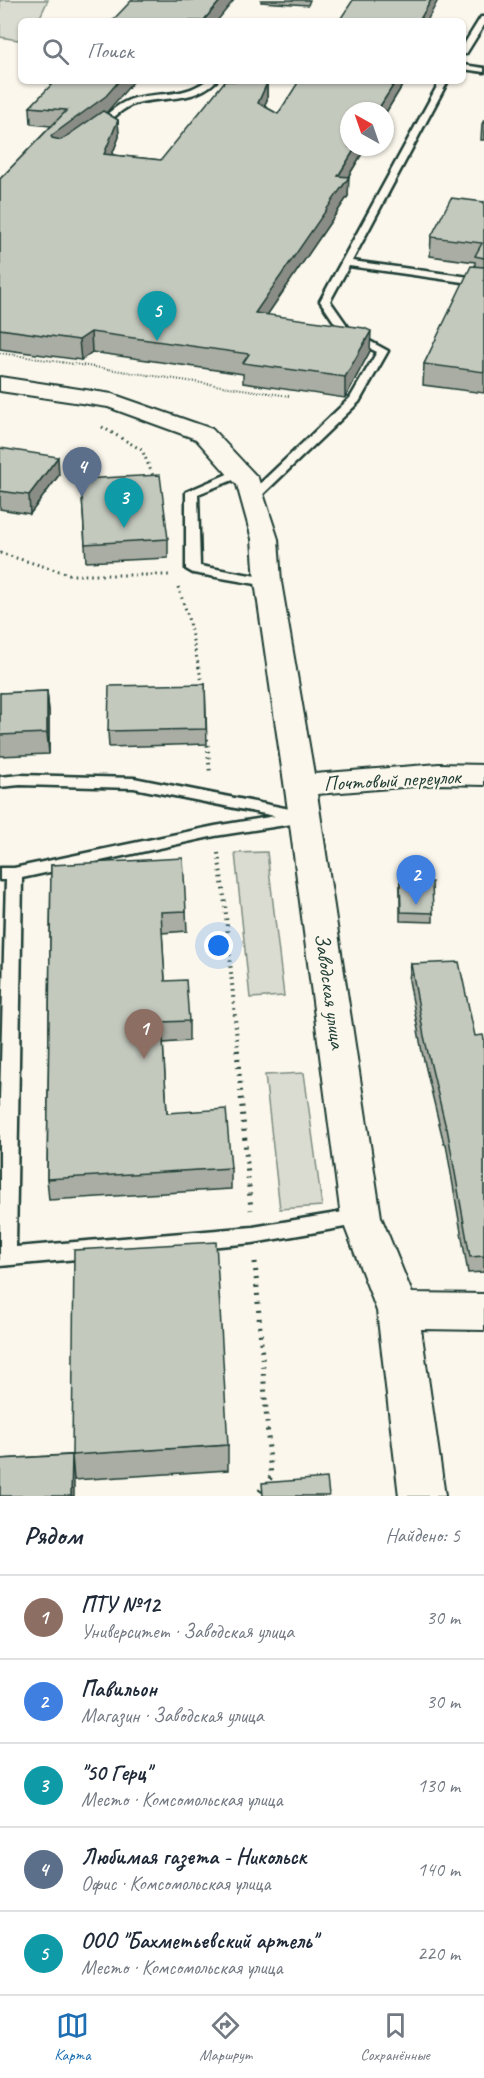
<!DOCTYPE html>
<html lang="ru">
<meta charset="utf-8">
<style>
:root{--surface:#fff;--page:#f2f2f3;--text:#1f2937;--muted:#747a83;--line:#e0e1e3;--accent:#1f6fb2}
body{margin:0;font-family:Caveat,sans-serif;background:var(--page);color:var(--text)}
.compass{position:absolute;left:340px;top:102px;width:54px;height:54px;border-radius:50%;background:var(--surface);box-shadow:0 2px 4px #0004;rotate:320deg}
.you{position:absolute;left:219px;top:946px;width:21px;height:21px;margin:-15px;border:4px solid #fff;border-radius:50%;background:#1a73e8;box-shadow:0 0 0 9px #1a73e833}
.badge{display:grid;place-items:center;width:39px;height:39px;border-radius:50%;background:var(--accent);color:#fff;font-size:20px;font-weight:700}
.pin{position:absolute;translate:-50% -50px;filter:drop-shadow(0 2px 3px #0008)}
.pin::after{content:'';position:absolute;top:32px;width:21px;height:18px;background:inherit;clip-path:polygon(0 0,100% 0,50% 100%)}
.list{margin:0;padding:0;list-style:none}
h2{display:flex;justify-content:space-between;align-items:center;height:78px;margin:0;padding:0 24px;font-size:26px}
h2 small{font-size:20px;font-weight:400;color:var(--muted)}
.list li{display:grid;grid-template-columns:39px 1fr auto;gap:18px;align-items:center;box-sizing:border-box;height:84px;padding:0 24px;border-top:2px solid var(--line)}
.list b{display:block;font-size:22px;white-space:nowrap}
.list p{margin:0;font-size:20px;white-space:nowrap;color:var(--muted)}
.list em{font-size:20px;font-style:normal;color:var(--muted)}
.icon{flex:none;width:33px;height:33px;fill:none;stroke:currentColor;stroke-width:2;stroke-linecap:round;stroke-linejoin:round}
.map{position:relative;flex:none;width:484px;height:1496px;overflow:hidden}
.search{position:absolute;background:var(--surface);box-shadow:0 2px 4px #0004;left:18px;right:18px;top:18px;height:66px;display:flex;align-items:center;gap:15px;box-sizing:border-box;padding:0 21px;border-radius:9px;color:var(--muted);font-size:22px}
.sheet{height:498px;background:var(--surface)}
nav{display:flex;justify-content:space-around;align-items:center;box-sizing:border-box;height:84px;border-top:2px solid var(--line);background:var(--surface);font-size:16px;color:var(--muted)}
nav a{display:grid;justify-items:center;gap:3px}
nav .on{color:var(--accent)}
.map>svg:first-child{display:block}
.green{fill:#dbdcd1;stroke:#7d8c82;stroke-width:1.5}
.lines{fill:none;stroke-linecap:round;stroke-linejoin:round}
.lane-casing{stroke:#1f3d34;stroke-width:5}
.street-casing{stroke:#1f3d34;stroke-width:4}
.path-far3{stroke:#1f3d34;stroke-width:2;stroke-dasharray:1 2;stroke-linecap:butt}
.path-far2{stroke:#1f3d34;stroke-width:3;stroke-dasharray:1.5 4;stroke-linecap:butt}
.path-far1{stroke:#1f3d34;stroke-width:4;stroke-dasharray:1.5 4.5;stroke-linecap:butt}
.path{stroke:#1f3d34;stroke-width:5;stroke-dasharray:2 6;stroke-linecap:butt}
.lane{fill:#fbf7ec;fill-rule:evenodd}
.street{fill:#fbf7ec;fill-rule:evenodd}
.wall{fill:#a9ada3;stroke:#1f3d34;stroke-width:1.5}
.shaded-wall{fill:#898d85;stroke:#1f3d34;stroke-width:1.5}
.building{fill:#c4c9be;stroke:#1f3d34;stroke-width:1.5}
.labels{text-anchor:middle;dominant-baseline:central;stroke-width:5;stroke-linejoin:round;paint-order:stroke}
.street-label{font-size:21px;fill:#1f3d34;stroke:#fbf7ec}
</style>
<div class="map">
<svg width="484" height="1496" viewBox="0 0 484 1496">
<rect width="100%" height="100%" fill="#fbf7ec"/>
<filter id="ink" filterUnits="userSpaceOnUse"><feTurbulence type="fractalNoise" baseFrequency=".0167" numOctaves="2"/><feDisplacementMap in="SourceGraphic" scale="12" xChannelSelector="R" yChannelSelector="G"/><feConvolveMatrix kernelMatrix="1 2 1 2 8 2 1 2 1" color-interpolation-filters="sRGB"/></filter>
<g filter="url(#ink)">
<!-- green -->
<path class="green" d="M0 0H48L38 21H21V37L18 40 0 37Z
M267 852 284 996 250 998 235 853Z
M304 1073 322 1206 280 1209 265 1075Z"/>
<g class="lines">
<!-- lane casing -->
<g class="lane-casing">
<path id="lane" d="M481 17H484V25L466 54H463V46Z
M463 65 484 68V72L463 69Z
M206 81H216C193 103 165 96 137 103 122 107 111 121 99 130L92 128C102 118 116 105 129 100 158 90 178 100 206 81Z
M440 81H448L352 261 484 279V285L349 266 330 301 351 331 388 351 359 402 257 500H249L247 497 249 494 350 398 377 352 343 335 320 301Z
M239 469 243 470V476L198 494 200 566 273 579 275 582 273 585 268 586 193 573 186 569V492Z
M20 775 134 778 305 812 313 817 305 822 215 836 22 878 16 1247 253 1227 361 1209 368 1211 371 1217 368 1223 253 1243 0 1266V1100L6 880H0V868H14L215 826 275 816 134 788 20 785 0 787V777Z"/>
</g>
<!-- street casing -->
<g class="street-casing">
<path id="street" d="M0 377 112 394 212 429 258 478 278 539 281 582 314 774 439 764 484 765V785L439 784 317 794 381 1217 412 1293 484 1294V1330L421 1329 445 1496H399L377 1311 341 1217 289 817 255 582 252 539 237 485 196 439 108 407 0 391Z"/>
</g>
<!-- path-far3 -->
<path class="path-far3" d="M0 353 289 396"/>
<!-- path-far2 -->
<path class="path-far2" d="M102 427 142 450 154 478
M0 553 72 575H170
M178 587 187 613 203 687"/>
<!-- path-far1 -->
<path class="path-far1" d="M207 739 210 774
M218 853 225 904 238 1052"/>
<!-- path -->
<path class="path" d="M237 1050 251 1210
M255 1262 271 1477 256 1496"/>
<!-- lane -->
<use href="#lane" class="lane"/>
<!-- street -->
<use href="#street" class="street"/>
</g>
<!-- wall -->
<path class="wall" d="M261 0H310L308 5 261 2Z
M405 81 385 114V111H349V147H366L348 177V196L267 315 370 351 345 398 243 383V374L92 352 81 360 0 349V179L51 126 31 124 30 107 107 113 118 120 119 137 112 155 161 160 267 83V100L264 106 278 114Z
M484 120V140H481L482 124Z
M484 202V393L423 385 424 364 475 266V262L430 256 431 237Z
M0 448 59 475 30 514 0 509Z
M81 479 168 539V558L86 562Z
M205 684 207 744 109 747 108 731Z
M47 691 49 711V754L0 756V693Z
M51 865 186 911 187 931 162 933 165 981 189 1021V1041L163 1043 167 1113 231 1168V1189L49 1200 47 1179Z
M400 882 433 913V922L400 921Z
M411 964 475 1036 484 1039V1272L468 1273 446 1144H444L422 1052 409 980Z
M228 1445V1470L74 1480 0 1459Z"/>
<!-- shaded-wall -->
<path class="shaded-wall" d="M221 0H234L217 21H203Z
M431 0H438L427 21H419Z
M119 81H134L106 113 52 154 51 136Z
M396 81H405L385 114V111H377Z
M267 83V100L257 120 258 103Z
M118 120 119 137 105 172 104 154Z
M356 147H366L340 190 349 177 348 196 255 333V313Z
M371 331 370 351 345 398V377Z
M91 332 92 352 81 360 79 340Z
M58 457 59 475 30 514 29 495Z
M47 691 49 711V754L47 733Z
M72 1455 74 1480V1496H71Z"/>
<!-- building -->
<path class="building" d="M132 0H221L203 21H112Z
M353 0H431L419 21H339Z
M55 81H119L106 96 51 136 52 138 61 140 103 111 118 120 104 154 161 160 225 81H266L267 83 258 103 278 114 299 81H396L377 111H349V147H356L338 176 349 177 255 313 364 328 371 331 345 377 243 363 249 354 91 332 79 340 0 329V179L67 110 30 107Z
M451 198 484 202V258L475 256 482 243 431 237Z
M471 266 484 267V372L424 364Z
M0 448 58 457 29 495 0 491Z
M160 475 168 539 85 544 81 479Z
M205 684 206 729 108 731 109 686Z
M47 691V733L0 735V693Z
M183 858 186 911 161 912 165 981 186 980 189 1021 162 1022 167 1113 226 1109 231 1168 47 1179 51 865Z
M400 882H432L433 913 401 912Z
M459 962 475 1036 483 1035 484 1039V1256L470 1257 447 1128H446L424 1036 411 964Z
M216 1242 228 1445 72 1455 74 1250Z
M72 1455 71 1496H0V1459Z
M327 1478 329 1496H263L262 1483Z"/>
</g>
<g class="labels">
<!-- street labels -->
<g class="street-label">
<text transform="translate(392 780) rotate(-3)">Почтовый переулок</text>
<text transform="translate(330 991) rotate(82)">Заводская улица</text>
</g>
</g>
</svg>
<svg class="compass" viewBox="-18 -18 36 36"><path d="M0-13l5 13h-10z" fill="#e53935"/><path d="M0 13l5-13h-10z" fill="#747a83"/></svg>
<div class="you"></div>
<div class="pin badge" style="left:144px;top:1059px;background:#8d6e63">1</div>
<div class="pin badge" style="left:416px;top:905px;background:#3f7fe0">2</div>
<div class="pin badge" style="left:124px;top:528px;background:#0f9aa8">3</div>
<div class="pin badge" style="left:82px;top:497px;background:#5c6f8a">4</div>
<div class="pin badge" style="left:157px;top:341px;background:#0f9aa8">5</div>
<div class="search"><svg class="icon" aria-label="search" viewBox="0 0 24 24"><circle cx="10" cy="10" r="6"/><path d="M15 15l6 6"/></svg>Поиск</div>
</div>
<section class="sheet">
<h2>Рядом<small>Найдено: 5</small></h2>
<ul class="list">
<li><span class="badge" style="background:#8d6e63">1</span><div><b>ПТУ №12</b><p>Университет · Заводская улица</p></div><em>30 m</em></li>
<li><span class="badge" style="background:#3f7fe0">2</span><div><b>Павильон</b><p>Магазин · Заводская улица</p></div><em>30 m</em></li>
<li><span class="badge" style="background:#0f9aa8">3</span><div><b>&quot;50 Герц&quot;</b><p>Место · Комсомольская улица</p></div><em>130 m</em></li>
<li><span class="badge" style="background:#5c6f8a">4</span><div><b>Любимая газета - Никольск</b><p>Офис · Комсомольская улица</p></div><em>140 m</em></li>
<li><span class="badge" style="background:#0f9aa8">5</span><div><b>ООО &quot;Бахметьевский артель&quot;</b><p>Место · Комсомольская улица</p></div><em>220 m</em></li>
</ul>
</section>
<nav>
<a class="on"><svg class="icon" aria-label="map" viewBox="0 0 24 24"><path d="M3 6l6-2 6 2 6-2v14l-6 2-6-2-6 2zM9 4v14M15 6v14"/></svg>Карта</a>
<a><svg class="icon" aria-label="directions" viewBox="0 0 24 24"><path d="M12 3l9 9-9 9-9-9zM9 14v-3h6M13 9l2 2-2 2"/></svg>Маршрут</a>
<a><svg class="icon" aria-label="saved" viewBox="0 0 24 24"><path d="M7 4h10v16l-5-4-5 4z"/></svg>Сохранённые</a>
</nav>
